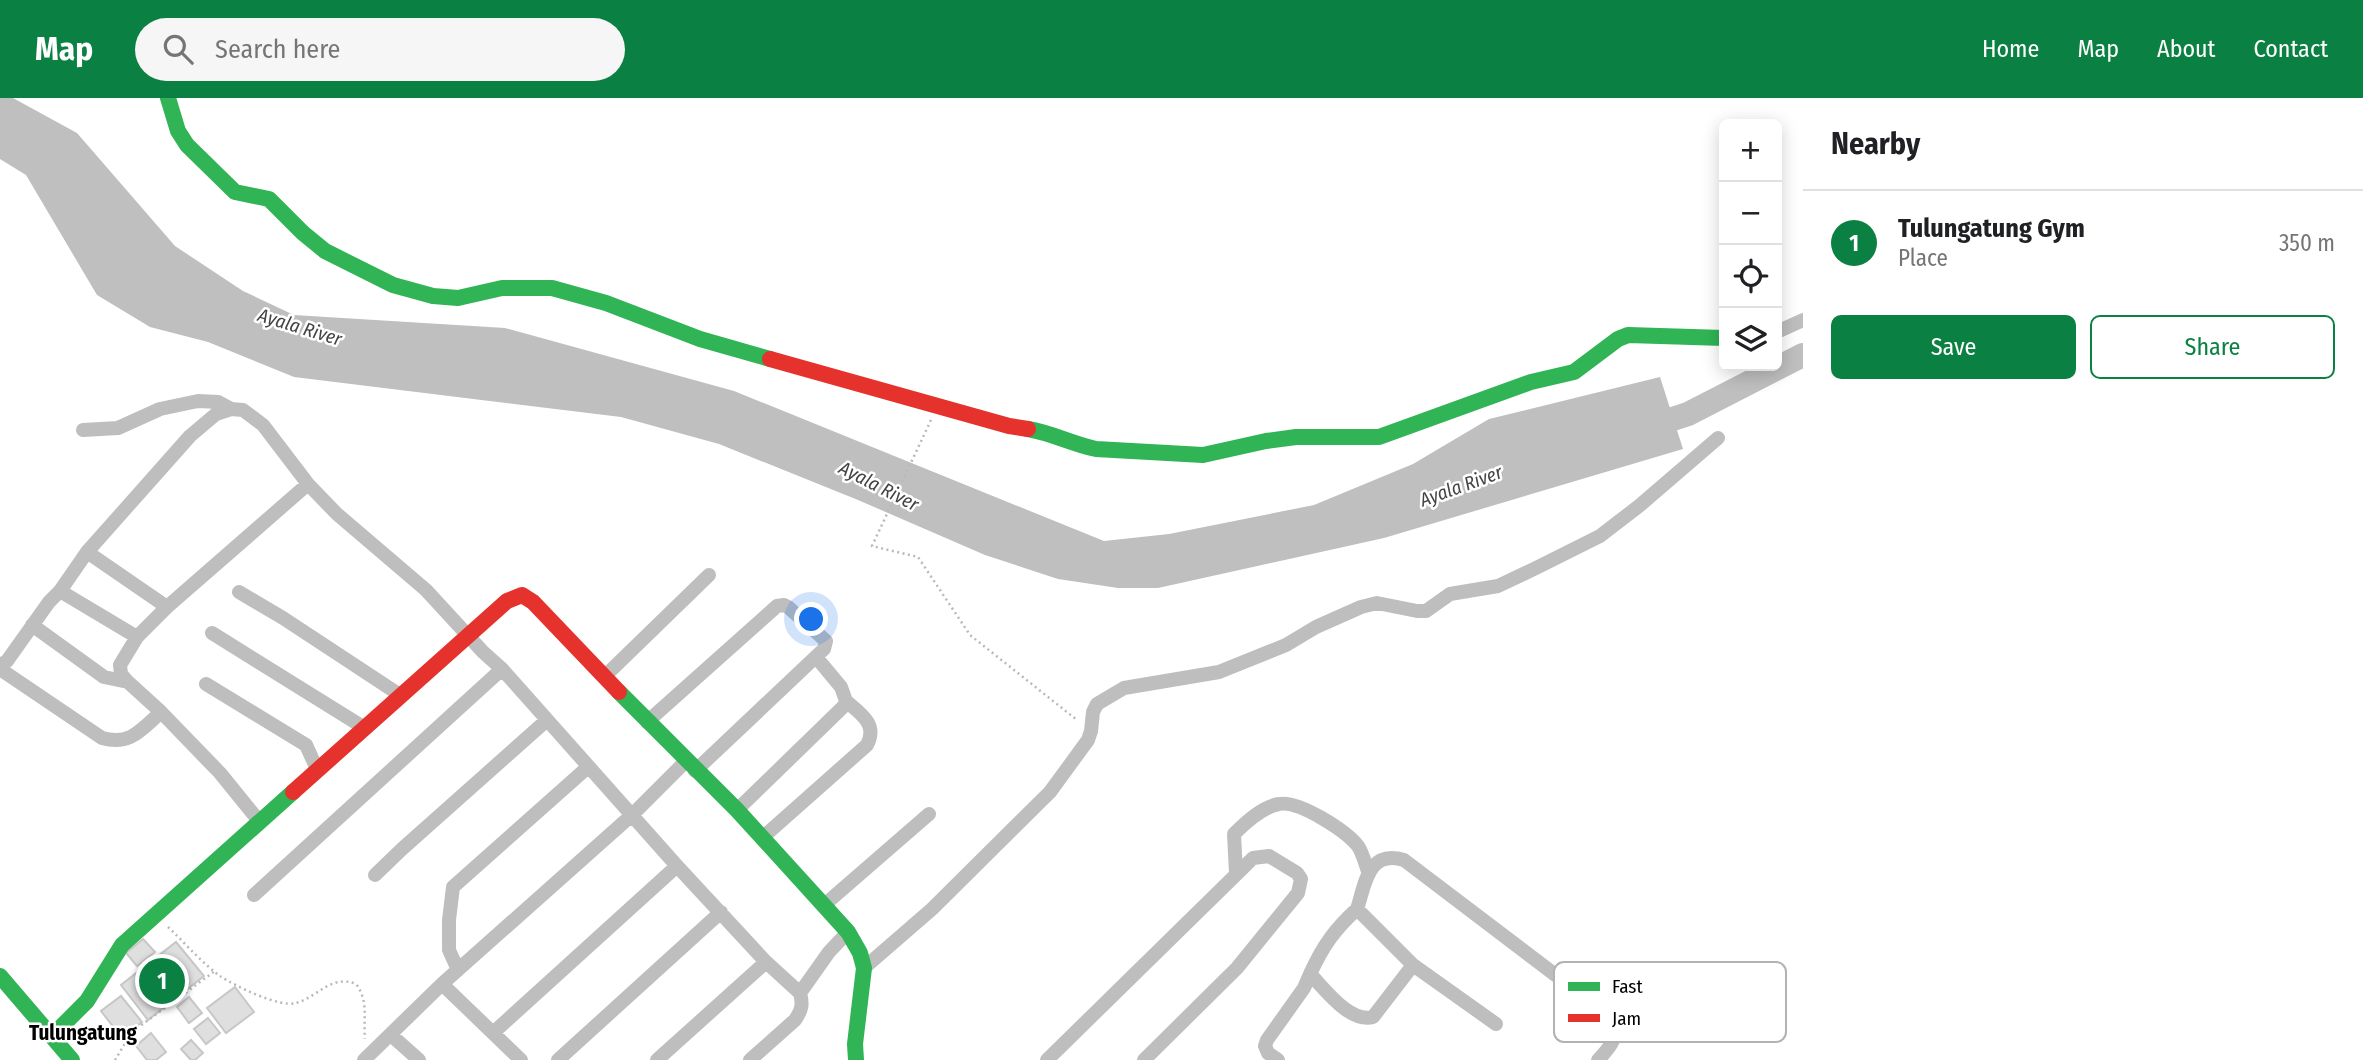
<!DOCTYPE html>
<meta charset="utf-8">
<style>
:root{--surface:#fff;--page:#f6f6f6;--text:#202124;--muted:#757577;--line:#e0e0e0;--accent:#0b8043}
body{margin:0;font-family:"Fira Sans Condensed",sans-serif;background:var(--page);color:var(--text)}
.controls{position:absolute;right:21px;top:21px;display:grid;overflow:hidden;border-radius:10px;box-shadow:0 4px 18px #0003}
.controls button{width:63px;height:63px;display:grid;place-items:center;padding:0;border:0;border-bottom:2px solid var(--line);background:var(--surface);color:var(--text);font:35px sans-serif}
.you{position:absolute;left:812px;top:522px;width:24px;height:24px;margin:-18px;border:5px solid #fff;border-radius:50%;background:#1a73e8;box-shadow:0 0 0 10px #1a73e833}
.badge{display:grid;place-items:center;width:46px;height:46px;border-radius:50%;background:var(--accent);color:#fff;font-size:23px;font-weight:700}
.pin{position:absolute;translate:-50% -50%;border:4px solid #fff;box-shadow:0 2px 7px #0006}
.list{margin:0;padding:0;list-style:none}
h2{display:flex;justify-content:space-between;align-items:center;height:91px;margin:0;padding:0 28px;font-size:30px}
h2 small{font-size:23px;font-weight:400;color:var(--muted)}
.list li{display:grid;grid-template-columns:46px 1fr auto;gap:21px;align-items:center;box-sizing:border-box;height:105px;padding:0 28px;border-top:2px solid var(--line)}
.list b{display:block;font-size:26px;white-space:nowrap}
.list p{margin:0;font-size:23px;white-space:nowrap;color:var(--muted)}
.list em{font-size:23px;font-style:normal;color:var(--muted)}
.actions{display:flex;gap:14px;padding:21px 28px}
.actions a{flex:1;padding:16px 0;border:2px solid var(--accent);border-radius:10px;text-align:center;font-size:24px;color:var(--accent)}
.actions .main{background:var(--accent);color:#fff}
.icon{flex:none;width:38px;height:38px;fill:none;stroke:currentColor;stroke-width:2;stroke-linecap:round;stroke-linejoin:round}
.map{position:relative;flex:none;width:1803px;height:962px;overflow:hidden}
header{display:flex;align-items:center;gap:42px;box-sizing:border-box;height:98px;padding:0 35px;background:var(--accent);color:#fff}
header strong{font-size:33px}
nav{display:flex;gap:38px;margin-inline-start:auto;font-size:24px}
.search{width:490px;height:63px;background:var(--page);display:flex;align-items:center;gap:18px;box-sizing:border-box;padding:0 24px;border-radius:38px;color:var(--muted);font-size:26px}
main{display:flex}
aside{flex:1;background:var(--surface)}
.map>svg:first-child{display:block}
.water{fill:#bfbfbf}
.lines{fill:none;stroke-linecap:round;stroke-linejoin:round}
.river{stroke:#bfbfbf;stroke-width:24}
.building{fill:#dfdfdf;stroke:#c7c7c7;stroke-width:2}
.path{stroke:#b9b9b9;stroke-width:2.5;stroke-dasharray:2 3.5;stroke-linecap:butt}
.street{stroke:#bebebe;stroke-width:14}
.fast{stroke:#30b455;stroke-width:16}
.jam{stroke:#e5322d;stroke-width:16}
.labels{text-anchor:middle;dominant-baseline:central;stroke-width:5;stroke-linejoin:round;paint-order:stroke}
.water-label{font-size:19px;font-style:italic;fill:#444;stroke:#fff}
.quarter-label{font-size:21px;font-weight:bold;fill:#000;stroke:#fff}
.key{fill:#fff;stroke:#b2b2b2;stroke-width:2}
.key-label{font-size:19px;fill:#000}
</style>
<header>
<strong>Map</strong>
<div class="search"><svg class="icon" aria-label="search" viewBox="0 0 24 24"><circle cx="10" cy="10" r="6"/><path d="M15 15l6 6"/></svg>Search here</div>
<nav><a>Home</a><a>Map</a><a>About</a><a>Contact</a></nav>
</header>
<main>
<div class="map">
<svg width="1803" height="962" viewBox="0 0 1803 962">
<rect width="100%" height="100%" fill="#fff"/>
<!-- water -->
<path class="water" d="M0 0H13L77 35 175 148 243 193 294 217 505 230 734 293 1104 443 1169 436 1314 407 1413 366 1489 321 1660 279 1683 351 1384 440 1158 490H1118L1058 481 985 457 858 402 719 346 621 319 294 279 208 244 150 229 97 197 26 77 0 61Z"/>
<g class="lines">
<!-- river -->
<path class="river" d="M1642 331 1688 316 1803 257"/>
</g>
<!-- building -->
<path class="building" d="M143 841 155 854 137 868 126 855Z
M176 844 204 878 148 922 121 887Z
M235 889 254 914 226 935 207 910Z
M121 898 142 924 122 940 101 913Z
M189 899 202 915 189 925 177 909Z
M208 920 220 935 206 946 194 931Z
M151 935 166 954 156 962H147L136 948Z
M191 942 203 955 195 962H191L181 951Z"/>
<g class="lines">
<!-- path -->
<path class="path" d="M931 322 872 448 918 459 970 537 1077 622
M168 829C185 845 201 864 220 878 235 888 280 910 296 905 318 899 331 876 356 886 369 903 363 921 365 941
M115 962 127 942 136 931 215 873"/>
<!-- street -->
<path class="street" d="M1777 234 1803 222
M83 332 118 330 160 311 198 303 218 304 231 311
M87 454 167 509
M60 493 137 539
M239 494 283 520 400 597
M32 527 104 579 128 584
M212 535 363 629
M0 567 7 563 49 504 60 493 87 454 190 338 216 316 231 311 243 312 263 327 308 386 337 416 426 492 483 554 502 571 677 768 766 864 800 895 829 854 848 834
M0 571 102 640C130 648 141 632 161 614
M604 579 709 477
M206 586 306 647 317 671
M647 624 777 508 784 507 788 509 826 543 824 551 695 673
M737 712 844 608 846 603 841 589 816 559
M259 723 220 675 161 614 128 584 121 576 120 567 137 539 167 509 308 386
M762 740 867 647C878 626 861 616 846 603
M1236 775 1234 736C1246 724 1262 709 1279 706 1299 702 1346 733 1358 748 1363 756 1365 765 1368 773
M375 777 402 751 547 622
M254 797 502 571
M823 808 929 716
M1357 811C1334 832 1323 848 1310 876 1325 891 1349 925 1373 919L1413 867
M864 870 932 811 1050 694 1088 642 1091 633 1093 614 1097 606 1124 590 1219 574 1286 547 1316 529 1361 509 1377 505 1417 513H1426L1450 496 1498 488 1538 469 1600 438 1639 408 1718 340
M458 872 449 852V822L453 789 588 669
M442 886 521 962
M1496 926 1413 867 1357 811C1365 788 1367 751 1404 762L1595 907C1619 929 1623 936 1598 962
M494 934 677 768
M391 937 419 962
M364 962 442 886 633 716 686 663
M558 962 721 814
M657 962 766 864
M750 962 795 922C802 912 803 906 800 895
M1047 962 1253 760 1269 758 1297 775 1301 781 1298 795 1237 870 1144 962
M1278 962 1268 955 1265 948 1267 942 1304 890 1310 876"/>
<!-- fast -->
<path class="fast" d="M168 0 178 33 187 47 235 94 269 101 303 135 325 153 393 187 433 198 458 200 502 190H552L606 205 700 241 770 261
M1028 331C1052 335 1072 346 1096 351L1203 357 1266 343 1296 339H1379L1531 284 1574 274 1618 241 1628 237 1724 240
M619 594 737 712 848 834 860 855 864 870 855 946 856 962
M0 878 72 962
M52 938 87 903 122 847 293 694"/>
<!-- jam -->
<path class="jam" d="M770 261 1009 328 1028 331
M293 694 507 503 522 497 533 504 619 594"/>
</g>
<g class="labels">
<!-- water labels -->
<g class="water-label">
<text transform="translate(300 229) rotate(17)">Ayala River</text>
<text transform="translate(879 388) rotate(27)">Ayala River</text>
<text transform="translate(1461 388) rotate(-20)">Ayala River</text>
</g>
<!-- quarter labels -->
<g class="quarter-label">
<text x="83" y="935">Tulungatung</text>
</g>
</g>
<!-- legend -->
<rect x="1554" y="864" width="232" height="80" rx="10" class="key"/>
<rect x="1568" y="884" width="32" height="9" fill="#30b455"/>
<rect x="1568" y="916" width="32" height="8" fill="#e5322d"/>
<g class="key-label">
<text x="1612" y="895">Fast</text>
<text x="1612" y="927">Jam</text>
</g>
</svg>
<div class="controls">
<button>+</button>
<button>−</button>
<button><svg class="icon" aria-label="locate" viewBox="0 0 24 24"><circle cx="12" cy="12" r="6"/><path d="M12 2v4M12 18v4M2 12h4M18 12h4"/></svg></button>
<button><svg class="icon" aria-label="layers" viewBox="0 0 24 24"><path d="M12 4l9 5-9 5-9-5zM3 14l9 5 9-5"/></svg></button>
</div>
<div class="you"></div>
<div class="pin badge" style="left:162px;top:883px">1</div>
</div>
<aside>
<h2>Nearby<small></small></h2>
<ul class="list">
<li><span class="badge">1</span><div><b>Tulungatung Gym</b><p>Place</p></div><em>350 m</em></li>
</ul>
<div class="actions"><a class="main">Save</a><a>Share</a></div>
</aside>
</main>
